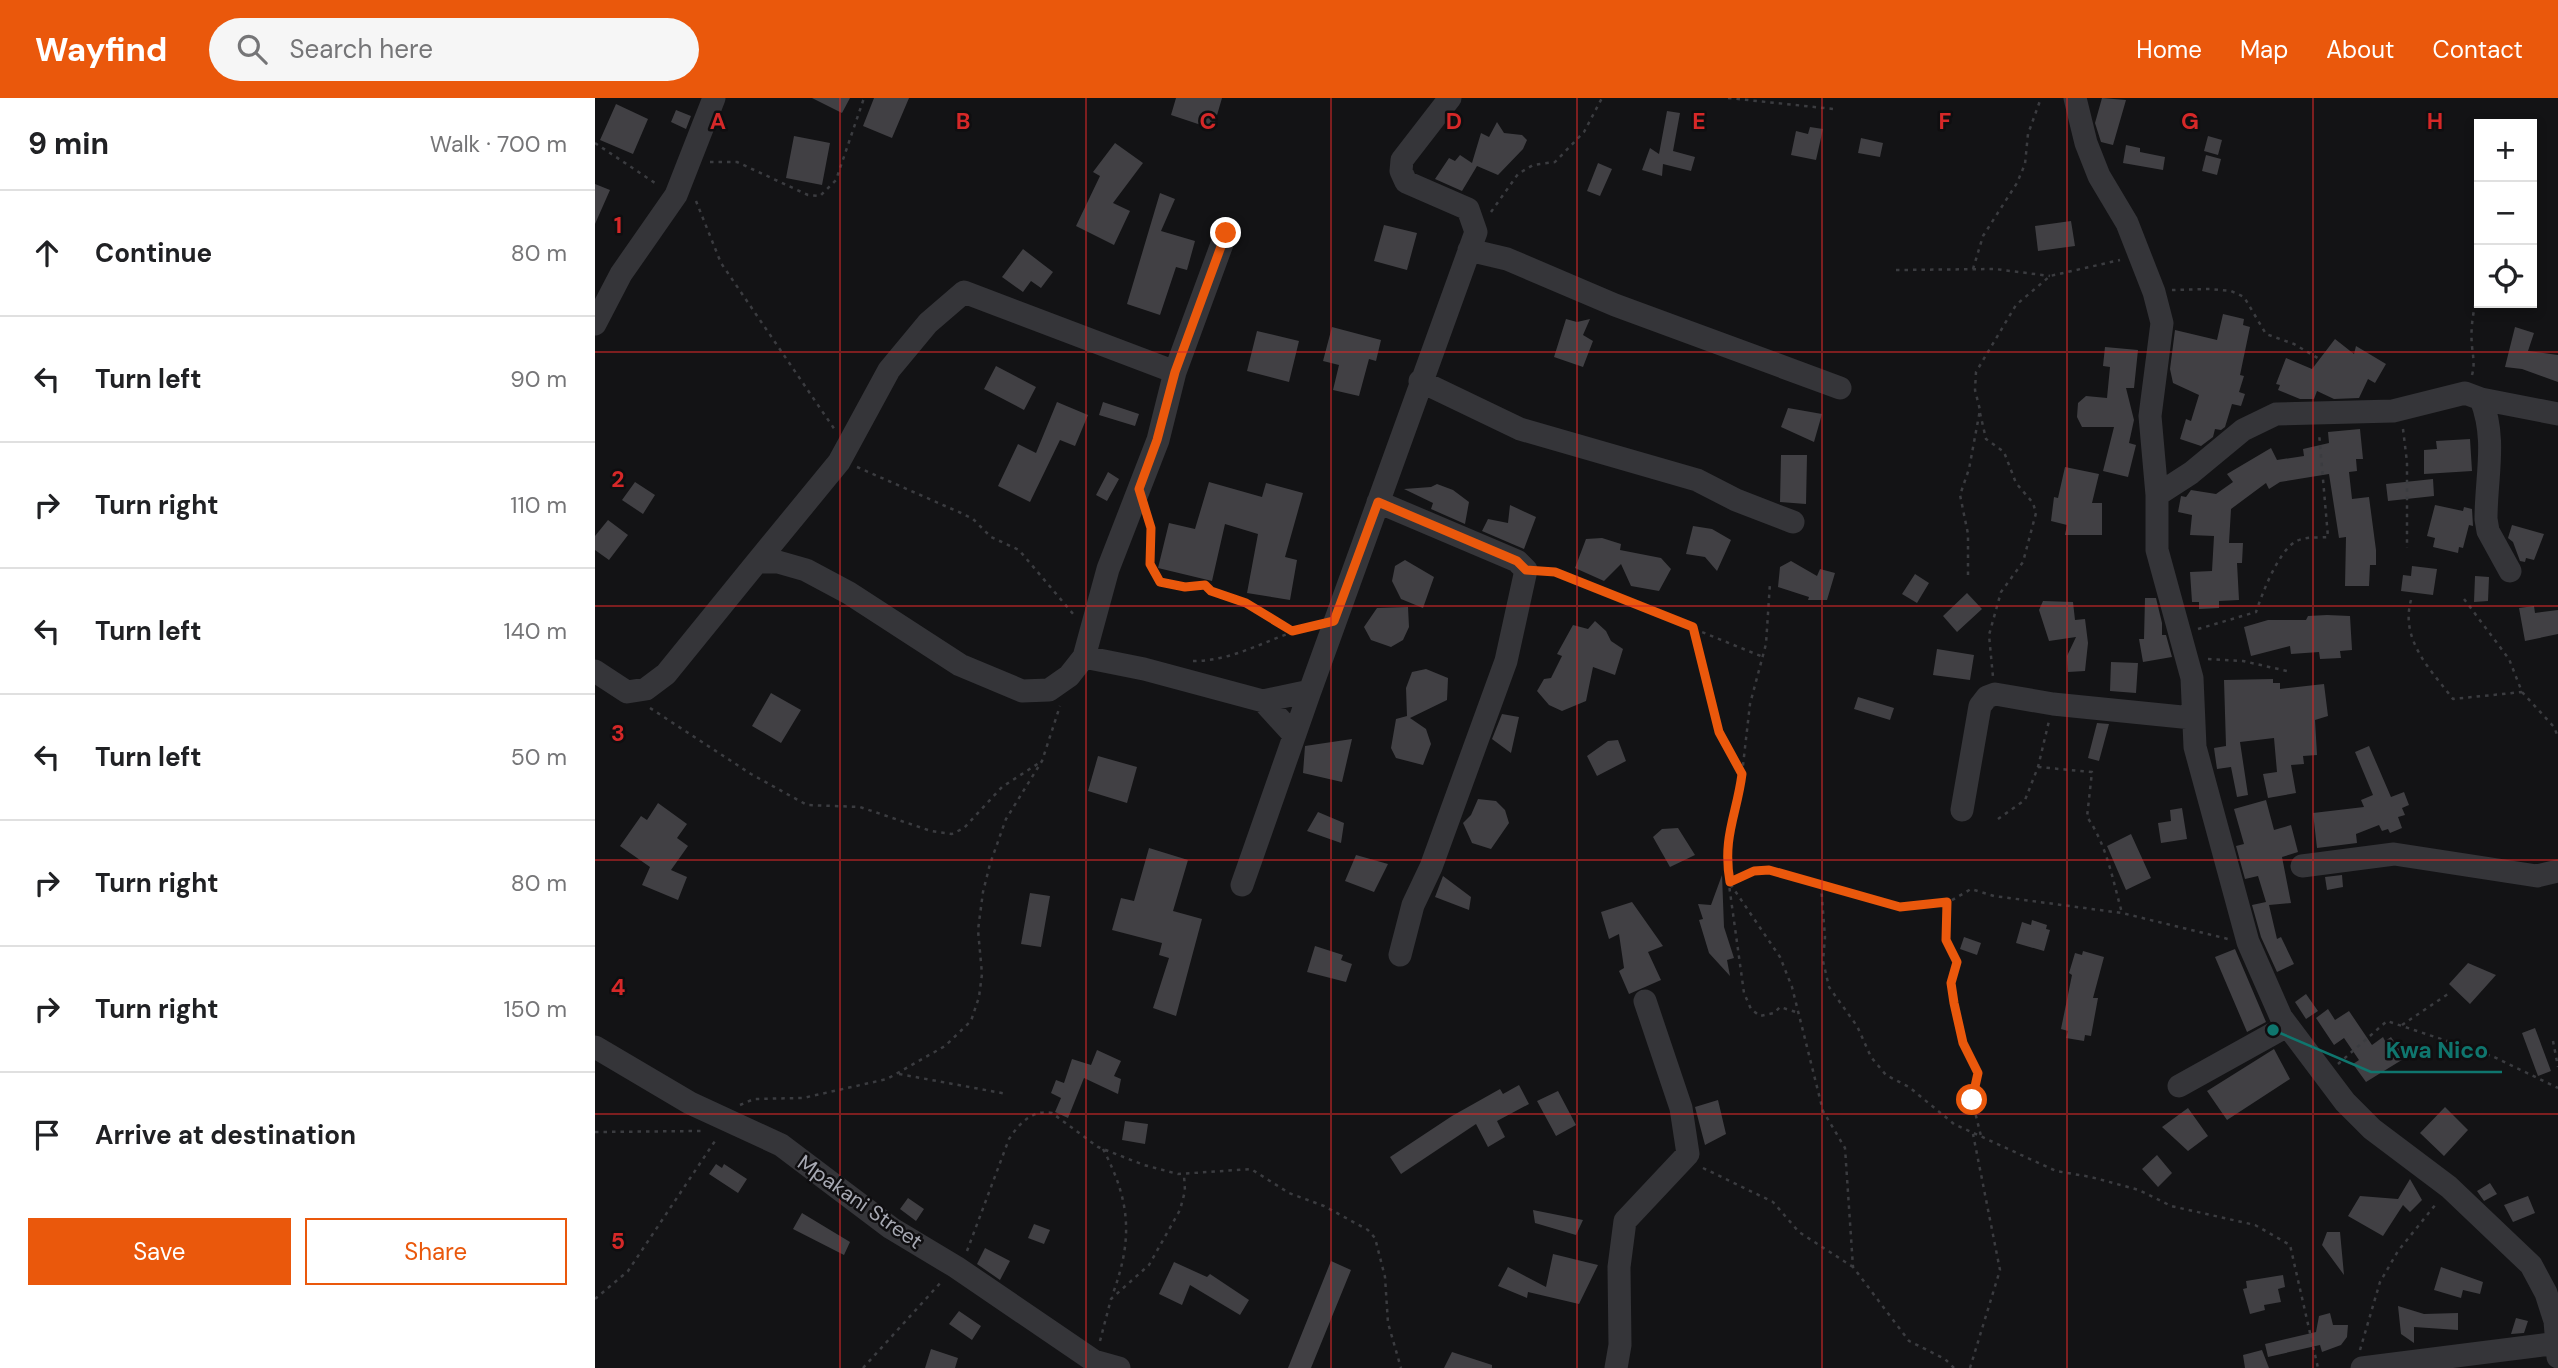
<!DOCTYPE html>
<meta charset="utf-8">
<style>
:root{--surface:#fff;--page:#f6f6f6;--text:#202124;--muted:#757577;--line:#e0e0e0;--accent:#ea580c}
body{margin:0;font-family:"DM Sans",sans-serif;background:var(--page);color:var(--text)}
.controls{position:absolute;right:21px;top:21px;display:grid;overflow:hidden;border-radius:0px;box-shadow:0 4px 10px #0003}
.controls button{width:63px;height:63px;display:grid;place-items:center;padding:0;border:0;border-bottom:2px solid var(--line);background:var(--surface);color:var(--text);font:35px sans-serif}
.stop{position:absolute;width:21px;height:21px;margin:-16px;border:5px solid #ea580c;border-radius:50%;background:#fff}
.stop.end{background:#ea580c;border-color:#fff;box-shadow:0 2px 7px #0008}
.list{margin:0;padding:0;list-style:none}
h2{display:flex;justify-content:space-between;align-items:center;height:91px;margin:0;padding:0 28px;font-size:30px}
h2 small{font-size:23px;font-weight:400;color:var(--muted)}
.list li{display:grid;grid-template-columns:46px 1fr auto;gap:21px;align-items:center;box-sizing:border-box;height:126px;padding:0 28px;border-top:2px solid var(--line)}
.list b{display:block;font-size:26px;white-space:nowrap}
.list em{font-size:23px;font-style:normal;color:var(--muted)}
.actions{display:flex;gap:14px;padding:21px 28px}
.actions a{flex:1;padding:16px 0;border:2px solid var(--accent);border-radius:0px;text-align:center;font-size:24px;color:var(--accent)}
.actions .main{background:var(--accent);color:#fff}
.icon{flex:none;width:38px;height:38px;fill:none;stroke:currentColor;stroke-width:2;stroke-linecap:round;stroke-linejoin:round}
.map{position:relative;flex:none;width:1963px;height:1270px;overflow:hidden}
header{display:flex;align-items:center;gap:42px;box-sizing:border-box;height:98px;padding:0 35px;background:var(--accent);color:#fff}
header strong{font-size:33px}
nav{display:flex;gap:38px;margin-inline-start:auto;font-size:24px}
.search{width:490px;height:63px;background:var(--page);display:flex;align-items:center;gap:18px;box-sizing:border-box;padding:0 24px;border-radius:38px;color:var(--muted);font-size:26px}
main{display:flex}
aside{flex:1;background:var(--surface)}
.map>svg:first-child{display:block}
.building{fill:#414044}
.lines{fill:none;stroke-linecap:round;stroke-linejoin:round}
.path{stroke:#3b3c40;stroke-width:2.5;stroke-dasharray:3.5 5;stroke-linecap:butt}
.minor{stroke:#353539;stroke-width:23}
.route{stroke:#ea580c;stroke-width:9}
.grid{fill:none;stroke:#d62828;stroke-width:2;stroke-opacity:0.55}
.labels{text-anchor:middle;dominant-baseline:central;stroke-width:5;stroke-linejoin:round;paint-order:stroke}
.street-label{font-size:21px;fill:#a7a9b3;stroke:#0f0e10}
.grid-label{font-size:23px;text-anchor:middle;font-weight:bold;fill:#d62828;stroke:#0f0e10;stroke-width:5;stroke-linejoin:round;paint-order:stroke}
.leader{fill:none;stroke:#0f766e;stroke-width:2.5}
.callout-dot{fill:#0f766e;stroke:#0f0e10;stroke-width:2.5}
.callout-label{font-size:23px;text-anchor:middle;font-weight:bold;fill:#0f766e;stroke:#0f0e10;stroke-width:5;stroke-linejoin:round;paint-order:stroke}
</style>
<header>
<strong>Wayfind</strong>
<div class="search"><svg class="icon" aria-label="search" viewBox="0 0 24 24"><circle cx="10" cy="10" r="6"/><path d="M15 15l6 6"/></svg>Search here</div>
<nav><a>Home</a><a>Map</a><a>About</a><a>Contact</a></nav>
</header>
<main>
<aside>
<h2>9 min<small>Walk · 700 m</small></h2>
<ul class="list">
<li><svg class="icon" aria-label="ahead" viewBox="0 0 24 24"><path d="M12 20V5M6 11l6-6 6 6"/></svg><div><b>Continue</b></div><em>80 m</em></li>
<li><svg class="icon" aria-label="left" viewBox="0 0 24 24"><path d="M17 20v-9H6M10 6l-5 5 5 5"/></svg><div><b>Turn left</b></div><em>90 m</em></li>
<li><svg class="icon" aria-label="right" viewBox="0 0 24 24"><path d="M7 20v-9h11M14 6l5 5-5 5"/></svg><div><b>Turn right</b></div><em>110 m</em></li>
<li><svg class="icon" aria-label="left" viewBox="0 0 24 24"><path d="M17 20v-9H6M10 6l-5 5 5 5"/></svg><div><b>Turn left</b></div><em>140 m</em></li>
<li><svg class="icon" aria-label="left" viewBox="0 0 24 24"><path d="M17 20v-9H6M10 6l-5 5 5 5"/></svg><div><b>Turn left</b></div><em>50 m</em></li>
<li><svg class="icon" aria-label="right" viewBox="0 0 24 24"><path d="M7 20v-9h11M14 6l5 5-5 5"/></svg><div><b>Turn right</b></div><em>80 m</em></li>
<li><svg class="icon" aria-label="right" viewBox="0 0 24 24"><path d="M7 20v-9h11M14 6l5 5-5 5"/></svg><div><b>Turn right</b></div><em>150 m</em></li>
<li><svg class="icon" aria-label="arrive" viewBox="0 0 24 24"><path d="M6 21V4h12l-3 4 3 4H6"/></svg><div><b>Arrive at destination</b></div></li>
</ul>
<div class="actions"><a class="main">Save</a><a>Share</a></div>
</aside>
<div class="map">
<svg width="1963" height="1270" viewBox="0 0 1963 1270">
<rect width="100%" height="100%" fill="#131315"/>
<!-- building -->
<path class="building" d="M217 0H255L247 15Z
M279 0H314L297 40 268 28Z
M581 0H627L618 31 576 17Z
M1507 0 1531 2 1518 47 1506 44 1500 25Z
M21 6 53 21 38 56 5 42Z
M81 12 96 18 91 31 76 24Z
M1072 13 1085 15 1078 53 1100 59 1096 73 1068 66 1067 78 1047 72 1055 50 1064 56Z
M902 24 909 35 927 37 932 42 928 51 903 77 882 68 867 93 840 81 854 60 860 63 865 57 877 65 886 35 894 39Z
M1215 29 1228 31 1221 62 1196 57 1201 33 1213 36Z
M199 38 235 45 227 87 191 80Z
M1613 38 1627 42 1623 57 1609 53Z
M1266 40 1288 45 1285 59 1263 55Z
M520 45 548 65 518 105 535 113 519 147 481 128 505 78 498 74Z
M1531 47 1545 50V54L1570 59 1568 72 1528 65Z
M1611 57 1626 61 1622 77 1607 73Z
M1003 65 1017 71 1005 98 992 93Z
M0 86 15 92 0 126Z
M565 95 580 101 566 133 600 143 592 172 581 169 565 217 532 206Z
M1476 123 1480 148 1443 153 1440 128Z
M789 127 822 135 812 172 779 163Z
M428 151 458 174 446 190 436 183 428 194 407 179Z
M1628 216 1649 221 1648 227 1655 229 1645 277 1649 278 1644 294 1650 296 1646 308 1637 306 1630 329 1626 332 1620 331 1618 339 1606 348 1585 341 1591 321 1596 323 1604 297 1578 285 1575 271 1580 232 1622 242Z
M971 221 982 224 995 221 988 237 998 243 988 269 959 259Z
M737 229 786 242 781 263 774 261 764 298 738 292 744 267 728 263Z
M1920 229 1939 235 1933 253 1963 257V284L1927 271 1910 269Z
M662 233 704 243 694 284 652 273Z
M1740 241 1759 256 1761 248 1791 266 1780 285 1773 281 1764 300 1739 301 1722 293 1719 301H1705L1683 292 1685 287 1681 286 1691 260 1717 271Z
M1510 249 1543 252 1539 290H1531L1539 322 1534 345 1541 347 1533 379 1508 373 1519 329H1487L1482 319 1483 305 1491 298 1512 300 1515 269 1508 268Z
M401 268 441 289 429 312 389 291Z
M462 304 493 317 480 348 465 342 435 404 403 388 423 346 441 355Z
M508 304 544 316 540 328 504 317Z
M1193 310 1227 316 1219 344 1186 329Z
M1765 331 1768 361H1761L1762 373 1754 374 1757 401 1774 399 1781 452V467H1775L1774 488H1750L1751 439 1744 440 1734 376 1685 384 1674 391 1671 385 1636 411 1634 445H1648L1647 465H1642L1644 502 1624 503V510L1604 511V504H1597L1595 474 1617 473 1619 438 1595 437 1597 417 1583 414 1586 398 1591 399 1596 392 1621 396 1638 384 1632 376 1676 350 1682 362 1709 358 1708 351 1734 345 1733 334Z
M1875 341 1877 373 1829 376V352L1842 351 1841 343Z
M1186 357H1212L1211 406 1185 404Z
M1470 369 1504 376 1497 405H1507V437H1470L1472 427 1456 423 1459 399 1463 400Z
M513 374 524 381 512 403 501 397Z
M1838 381 1839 398 1793 403 1791 386Z
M40 384 60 397 48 416 27 402Z
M614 384 667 399 671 385 708 395 690 459 702 462 695 502 652 495 663 436 630 426 617 483 563 470 574 425 600 431Z
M842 386 858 392 874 404 870 426 836 411 838 405 809 391 836 389Z
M915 407 941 419 929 451 887 433 893 421 913 425Z
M1840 407 1868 413 1869 409 1877 411 1878 428 1874 427 1868 450 1864 449 1863 455 1838 449 1840 440 1832 438Z
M13 422 33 437 14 462 0 452V438Z
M1917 427 1949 436 1939 462 1931 460 1930 464 1925 463 1918 444 1913 440Z
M1098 428 1117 431 1136 442 1122 473 1110 459 1091 456Z
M1007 440 1026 446 1025 452 1066 460 1076 471 1064 493 1036 488 1026 466 1009 483 980 470 991 441Z
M810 462 839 479 828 510 806 501 797 483 800 468Z
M1196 463 1222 478 1225 471 1240 475 1232 502H1213L1214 499 1183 489 1185 469Z
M1817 468 1842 471 1838 497 1806 493 1808 477 1816 478Z
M1320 476 1334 485 1322 505 1307 496Z
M1880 478 1894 479 1893 503 1879 504Z
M1372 495 1387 511 1362 534 1348 518Z
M1550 500H1561L1567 525V537H1571L1577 559 1548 564 1544 541H1549Z
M1448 503 1478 504 1480 522 1490 521 1493 545 1490 573 1473 574 1472 558 1481 539 1454 543 1444 512Z
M1939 508 1940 515 1963 512V536L1930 543 1924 510Z
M813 509 814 529 808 542 796 549 776 542 769 529 782 510Z
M1732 517 1755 518 1757 552 1745 553 1746 560 1725 561 1724 554 1696 556 1695 548 1656 558 1649 529 1673 522H1711L1713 518Z
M1000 523 1011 533 1016 543 1028 551 1020 577 998 569 991 603 967 613 954 607 942 593 949 581 956 580 967 558 962 556 978 527 993 531Z
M1342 551 1379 557 1375 582 1338 577Z
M1516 564 1543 565 1541 595 1515 593Z
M831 571 853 580 852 602 815 620 831 631 836 646 828 667 801 660 796 650 801 621 812 618 811 590 817 574Z
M1678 581V585H1685V591L1729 586 1733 618 1720 622 1722 657 1708 658 1709 666 1696 667 1701 695 1673 700 1668 676 1682 674 1679 640 1645 644 1653 697 1642 699 1636 669 1622 671 1619 650 1631 648 1629 582Z
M176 595 206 612 186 645 157 628Z
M1263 599 1299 610 1295 622 1259 611Z
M907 616 924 619 916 655 897 641Z
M1502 625 1514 626 1504 663 1493 660Z
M757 641 747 684 708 675 710 648Z
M1023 642 1031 663 1002 678 992 658 1013 643Z
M1774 648 1796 699 1809 694 1814 707 1807 710 1810 717 1803 719 1807 730 1795 735 1793 731 1787 733 1784 727 1761 736 1762 745 1722 750 1718 715 1769 709 1766 702 1778 697 1760 654Z
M503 658 542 669 532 705 493 693Z
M883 701 901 703 910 712 914 725 896 751 877 745 868 725 876 717Z
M1671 702 1679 732 1696 727 1703 754 1687 759 1696 805 1674 807 1682 841 1686 839 1699 866 1682 874 1666 839 1657 807 1671 804 1663 778 1650 781 1641 748 1649 746 1639 711Z
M63 705 92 726 82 740 93 748 76 772 92 779 83 802 47 787 55 769 25 748 46 718 52 722Z
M1587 710 1592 741 1566 745 1563 725 1576 723 1575 712Z
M723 714 749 725 746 745 712 733Z
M1083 730 1100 757 1075 769 1058 739 1067 731Z
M1536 736 1556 780 1531 792 1512 748Z
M554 750 593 762 578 813 607 821 581 918 558 910 574 860 564 857 567 845 517 832 526 800 539 803Z
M761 757 793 766 779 794 750 783Z
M1127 777 1129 829 1139 860 1132 862 1135 878 1114 855 1104 822 1108 821 1103 806 1116 807Z
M1747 777 1748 789 1732 792 1730 779Z
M848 778 876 799 874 812 840 799Z
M435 795 455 798 446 849 426 846Z
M1037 804 1068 848 1053 854 1066 882 1034 896 1024 873 1029 870 1024 836 1014 841 1006 814Z
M1437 822 1452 827 1451 831 1455 832 1449 853 1421 845 1427 824 1436 827Z
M1369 839 1386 845 1382 857 1365 851Z
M720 848 748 857 746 862 757 866 751 884 712 874Z
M1640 851 1671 924 1652 934 1620 859Z
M1488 853 1509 859 1498 900H1503L1496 938 1490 937 1489 943 1471 940 1473 933 1466 931 1477 877 1474 875 1480 855 1487 857Z
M1873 865 1901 877 1875 906 1854 886Z
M1711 896 1723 913 1711 921 1700 904Z
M1733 911 1740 922 1754 913 1777 947 1788 939 1790 943 1796 939 1810 960 1771 984 1758 966 1764 962 1749 940 1739 947 1721 920Z
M1940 930 1956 973 1943 978 1927 935Z
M1679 951 1695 981 1632 1022 1612 993Z
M502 952 526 963 519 978 526 981 523 996 489 980 473 1020 460 1014 466 1000 456 995 461 982 469 985 477 961 496 967Z
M924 987 934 1006 902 1023 910 1039 893 1049 881 1026 806 1076 795 1059 857 1018 905 991 908 996Z
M963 993 981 1027 961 1038 942 1003Z
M1123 1002 1131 1036 1110 1047 1100 1009Z
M1850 1009 1873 1032 1849 1058 1825 1035Z
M1593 1010 1613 1038 1593 1053 1567 1029Z
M530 1023 553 1026 550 1046 527 1042Z
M1562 1057 1577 1075 1563 1089 1547 1071Z
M121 1066 127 1070 129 1066 152 1081 143 1095 114 1076Z
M1815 1081 1827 1102 1815 1114 1808 1107 1788 1138 1753 1118 1765 1098 1803 1101Z
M1895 1085 1902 1096 1889 1103 1882 1093Z
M1933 1098 1940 1115 1918 1124 1909 1107Z
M313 1100 329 1111 321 1123 305 1111Z
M938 1112 988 1122 981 1137 940 1125Z
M207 1115 255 1144 249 1157 198 1131Z
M439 1126 455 1132 449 1146 433 1140Z
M1732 1134H1745L1749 1177 1727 1147Z
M390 1150 415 1163 405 1182 382 1166Z
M958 1156 1003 1167 984 1206 933 1194 932 1200 903 1188 913 1169 951 1189Z
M736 1163 756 1172 716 1270H693Z
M579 1164 612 1179 615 1176 654 1202 645 1217 595 1187 587 1207 564 1196Z
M1846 1169 1888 1184 1885 1196 1868 1192 1866 1200 1839 1192Z
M1688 1177 1690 1189 1683 1191 1686 1204 1669 1207 1670 1212 1655 1216 1648 1191 1652 1190 1651 1183Z
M1803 1208 1829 1216 1863 1215V1232L1819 1229V1245L1806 1236Z
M364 1213 386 1228 377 1242 354 1226Z
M1735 1215 1738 1227H1753L1752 1239 1746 1247 1727 1254 1725 1247 1673 1259 1670 1246 1721 1234 1724 1218Z
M1921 1220 1933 1223 1929 1235 1916 1236Z
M336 1251 363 1260 360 1270H330Z
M1667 1252 1674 1270H1650L1648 1257Z
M857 1254 897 1267V1270H849Z"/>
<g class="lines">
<!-- path -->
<path class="path" d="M1133 0 1239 11
M0 45 63 87
M115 64H142L213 97 225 98 241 82 269 0
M101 103 126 165 240 332
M896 114 923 76 938 67 960 64 989 34 1007 0
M1378 171 1388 138 1422 85 1430 66 1433 36 1446 0
M1301 172 1400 171 1455 178
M1577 192 1615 191 1636 193 1649 199 1671 236 1699 246 1726 262
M1877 277C1880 266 1878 259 1877 248 1875 229 1879 209 1884 191
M1385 315 1391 341 1409 354 1421 385 1438 405 1441 415 1428 464 1406 494 1394 537 1398 579
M1808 331 1812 364V450
M262 369 366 415 378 421 396 439 424 452 479 517
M554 423 555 466 565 484 590 490 610 487 616 493 651 505 697 533
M949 473 960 474 1168 559
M1373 477V436L1365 397 1374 371 1385 312 1380 292 1381 274 1421 207 1455 178 1525 162
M1869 501 1914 561 1927 594 1959 629 1963 639
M1816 502C1805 542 1835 571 1858 601L1927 594
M1098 529 1124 634 1147 676 1136 718 1131 765 1149 895 1156 911 1165 918 1179 915 1185 909 1204 915
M1603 531 1661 514C1667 496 1683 454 1700 444 1709 438 1723 440 1733 439L1724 335
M1613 561 1648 563 1692 573
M598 563C642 563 676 538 718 528
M55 610 156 676 212 707 265 709 336 733 357 736 369 730 407 689 447 663
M1443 669 1497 674 1492 719C1512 747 1518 783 1527 815
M1147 676 1155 606 1171 546 1175 485
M1403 721 1430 702 1443 669 1454 623
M1226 787 1230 839 1228 863 1234 889 1262 928 1276 959 1291 977 1314 989 1359 1026 1461 1073 1496 1079 1544 1092 1576 1108 1660 1127 1695 1147 1723 1270
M1352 805 1351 842 1362 864 1356 889 1369 945 1383 975 1377 1002 1386 1038
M1807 927 1853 896
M1958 943 1963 969
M1743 966 1792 923 1897 958 1963 990
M304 976 412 996
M145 1007 159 1001 208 1000 292 981 350 948 376 923 384 899 387 876 383 832 388 794 395 766 411 721 447 663 465 608
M0 1034 106 1033
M508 1051C536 1104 538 1142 517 1198
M1108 1070 1178 1104 1204 1134 1258 1169
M372 1153 414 1041C424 1026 437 1011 457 1015L503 1049 549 1067 583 1076 656 1071 694 1095 729 1108 773 1132 780 1140 790 1179 793 1225 806 1270
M0 1201 33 1173 122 1040
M505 1243 516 1201 554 1167 585 1112 590 1093 589 1077
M1765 1252 1785 1184 1803 1153 1841 1106
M268 1270 348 1182
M1359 1270 1350 1261 1314 1243 1258 1169 1250 1050 1228 1013 1197 889 1185 859 1134 784 1159 773 1174 772 1207 783 1281 800 1305 809 1352 805 1376 791 1399 798 1527 815 1633 841
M1375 1270 1405 1172 1378 1036"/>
<!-- minor -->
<path class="minor" d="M1480 0 1491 45 1504 78 1532 125 1559 194 1567 225 1555 318 1562 397V452L1597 580 1600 649 1653 844 1686 919 1750 1004 1777 1031 1854 1089 1936 1167 1951 1195 1960 1223 1963 1259
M874 152 912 161 1020 207 1245 290
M0 226 26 176 81 97 119 0
M825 283 925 331 1102 382 1141 402 1198 424
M1886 301 1963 316
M1562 397 1596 375 1648 332 1681 316 1798 313 1870 295 1886 301C1902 342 1891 378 1891 421L1893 433 1915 473
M783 404 922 463 931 472 911 563 836 769 818 807 805 857
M162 464 244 364 294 272 333 225 369 194 580 274
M489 559 549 571 668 603 715 593 881 134 873 111 811 84 806 73 807 62 855 0
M0 573 32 594 51 591 71 576 162 464H183L211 472 254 495 365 567 427 593 454 592 474 578 489 559 513 471 563 342 580 274 631 135
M668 603 699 637
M1367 712 1385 608 1392 599 1400 596 1458 606 1597 620
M1707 768 1799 756 1942 778 1963 773
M647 787 715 593
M0 949 95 1005 186 1047 296 1130 361 1169 499 1263 524 1270
M1584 988 1692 928
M1021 1270 1025 1247 1024 1169 1030 1123 1093 1056 1086 1010 1050 903
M1767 1270 1963 1245"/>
</g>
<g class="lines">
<!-- route -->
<path class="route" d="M631 135 580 274 562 342 544 391 556 430 555 466 565 484 590 489 610 487 616 493 651 505 697 533 739 523 783 404 922 463 931 472 960 474 1098 529 1124 634 1147 676C1142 716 1127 739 1135 784L1159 773 1174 772 1305 809 1352 804 1351 842 1362 864 1356 885 1359 905 1368 945 1383 975 1377 1002"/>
</g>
<!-- grid -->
<path class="grid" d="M245 0V1270M491 0V1270M736 0V1270M982 0V1270M1227 0V1270M1472 0V1270M1718 0V1270M0 254H1963M0 508H1963M0 762H1963M0 1016H1963"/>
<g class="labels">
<!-- street labels -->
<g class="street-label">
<text transform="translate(265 1104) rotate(35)">Mpakani Street</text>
</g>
</g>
<g class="grid-label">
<text x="123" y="31">A</text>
<text x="368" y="31">B</text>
<text x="613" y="31">C</text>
<text x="859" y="31">D</text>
<text x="1104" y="31">E</text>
<text x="1350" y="31">F</text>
<text x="1595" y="31">G</text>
<text x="1840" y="31">H</text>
<text x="23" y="135">1</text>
<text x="23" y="389">2</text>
<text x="23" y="643">3</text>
<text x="23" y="897">4</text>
<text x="23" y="1151">5</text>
</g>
<!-- callouts -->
<path class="leader" d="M1678 932L1776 974H1907"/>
<circle class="callout-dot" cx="1678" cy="932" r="7"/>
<g class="callout-label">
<text x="1842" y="960">Kwa Nico</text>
</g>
</svg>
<div class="controls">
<button>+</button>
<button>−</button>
<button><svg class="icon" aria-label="locate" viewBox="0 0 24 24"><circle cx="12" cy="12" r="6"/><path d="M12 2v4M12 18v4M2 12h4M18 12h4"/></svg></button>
</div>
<div class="stop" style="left:1377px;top:1002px"></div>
<div class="stop end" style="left:631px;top:135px"></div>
</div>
</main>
